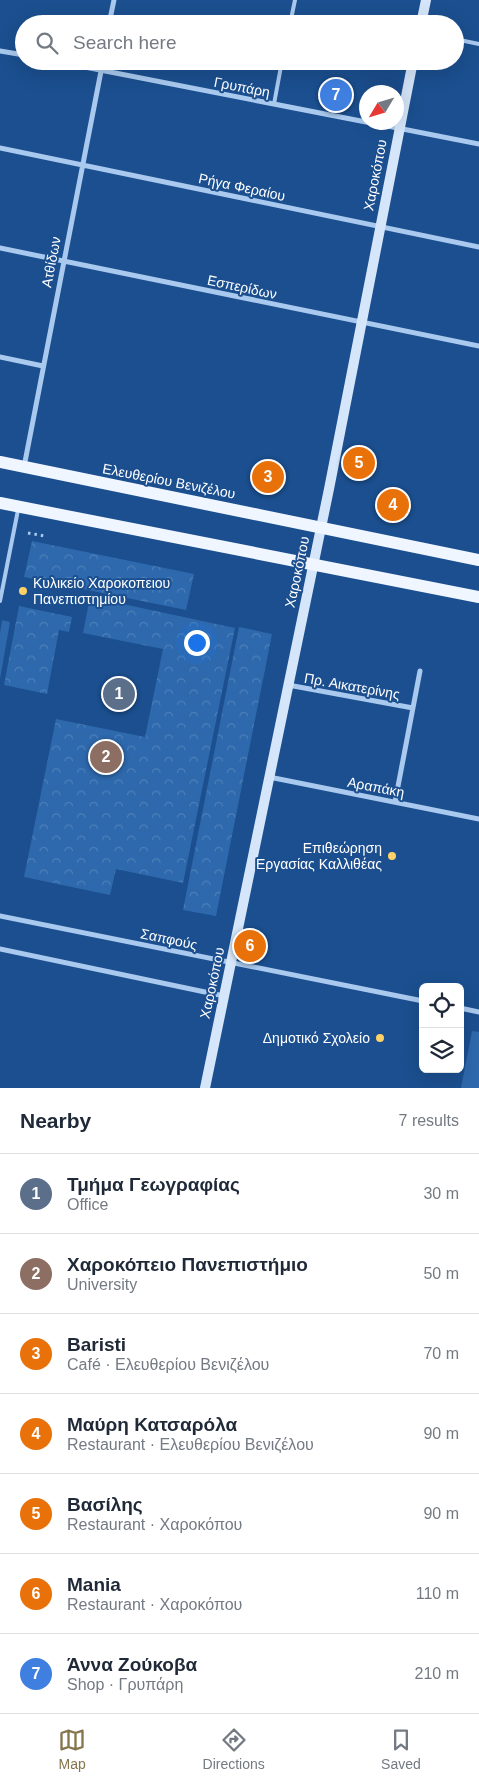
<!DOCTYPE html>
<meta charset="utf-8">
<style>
:root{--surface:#fff;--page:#f2f2f3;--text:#1f2937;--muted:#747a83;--line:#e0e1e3;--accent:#84754c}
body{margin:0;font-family:Helvetica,sans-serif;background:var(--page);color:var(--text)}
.controls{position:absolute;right:15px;bottom:15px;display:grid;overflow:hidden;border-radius:8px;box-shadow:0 5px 20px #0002}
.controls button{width:45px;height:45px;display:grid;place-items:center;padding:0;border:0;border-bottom:1px solid var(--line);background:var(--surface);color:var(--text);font:25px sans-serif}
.compass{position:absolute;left:359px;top:85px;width:45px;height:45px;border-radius:50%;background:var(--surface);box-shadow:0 5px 20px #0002;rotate:232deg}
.you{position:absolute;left:196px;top:642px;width:18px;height:18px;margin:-12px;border:4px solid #fff;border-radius:50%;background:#1a73e8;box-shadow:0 0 0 8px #1a73e833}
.badge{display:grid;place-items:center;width:32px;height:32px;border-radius:50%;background:var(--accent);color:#fff;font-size:16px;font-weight:700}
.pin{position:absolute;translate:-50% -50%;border:2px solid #fff;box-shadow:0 1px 5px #0006}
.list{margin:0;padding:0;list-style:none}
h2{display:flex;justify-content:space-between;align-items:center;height:65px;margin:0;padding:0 20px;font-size:21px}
h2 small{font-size:16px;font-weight:400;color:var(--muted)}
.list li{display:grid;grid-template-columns:32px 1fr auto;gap:15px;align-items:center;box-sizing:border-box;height:80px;padding:0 20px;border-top:1px solid var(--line)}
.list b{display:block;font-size:19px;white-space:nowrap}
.list p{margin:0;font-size:16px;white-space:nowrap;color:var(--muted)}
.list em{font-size:16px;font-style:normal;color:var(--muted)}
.icon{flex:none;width:28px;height:28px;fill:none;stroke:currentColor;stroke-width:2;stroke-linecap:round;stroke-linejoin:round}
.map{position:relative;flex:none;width:479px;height:1088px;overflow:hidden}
.search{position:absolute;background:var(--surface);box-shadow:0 5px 20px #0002;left:15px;right:15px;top:15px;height:55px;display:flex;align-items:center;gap:12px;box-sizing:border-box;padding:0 18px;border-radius:28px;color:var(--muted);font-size:19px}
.sheet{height:625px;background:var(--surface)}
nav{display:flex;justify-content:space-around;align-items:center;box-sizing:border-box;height:70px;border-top:1px solid var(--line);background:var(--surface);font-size:14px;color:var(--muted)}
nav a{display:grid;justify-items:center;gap:2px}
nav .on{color:var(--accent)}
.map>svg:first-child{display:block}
.grass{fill:#2e69ad}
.park{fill:url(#park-crowns)}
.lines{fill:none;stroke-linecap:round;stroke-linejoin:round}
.path{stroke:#a9c9ee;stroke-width:3;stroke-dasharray:2.5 4;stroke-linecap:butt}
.lane{stroke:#a9c9ee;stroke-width:4}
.street{stroke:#a9c9ee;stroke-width:5}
.secondary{stroke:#d6e6fa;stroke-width:10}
.primary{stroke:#f0f6ff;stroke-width:12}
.poi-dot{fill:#ffd166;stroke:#1b4f8f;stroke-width:2}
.labels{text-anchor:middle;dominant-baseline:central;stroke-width:4;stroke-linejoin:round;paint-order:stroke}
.street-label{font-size:14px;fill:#fff;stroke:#1b4f8f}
.poi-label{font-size:14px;fill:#fff;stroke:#1b4f8f;text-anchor:end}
</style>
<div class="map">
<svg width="479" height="1088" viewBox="0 0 479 1088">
<defs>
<pattern id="park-crowns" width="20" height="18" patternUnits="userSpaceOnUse" patternTransform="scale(1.25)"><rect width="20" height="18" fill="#2e69ad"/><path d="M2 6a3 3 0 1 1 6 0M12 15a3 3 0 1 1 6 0" fill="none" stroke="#4d80b9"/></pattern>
</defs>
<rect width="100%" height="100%" fill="#1b4f8f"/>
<!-- grass -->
<path class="grass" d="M2 620 10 622 0 679V633Z
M472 1031 479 1032V1088H461Z"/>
<!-- park -->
<path class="park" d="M32 541 194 574 186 610 24 577Z
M90 597 235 628 183 883 116 869 110 895 24 877 56 719 145 737 163 649 83 633Z
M19 606 72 617 69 632 59 630 47 694 4 685Z
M239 627 272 634 216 916 183 910Z"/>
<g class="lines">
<!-- path -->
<path class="path" d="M28 533 45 536"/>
<!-- lane -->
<path class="lane" d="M290 24 295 0
M455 39 479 44
M274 104 282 61
M0 601 18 510"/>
<!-- street -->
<path class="street" d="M109 24 114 0
M0 51 24 55
M54 61 366 122
M367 122 479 144
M0 148 479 247
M0 248 479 346
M0 357 43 366
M24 467 103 61
M288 685 413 708
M269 777 479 819
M395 802 420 671
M0 916 423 1001
M0 949 224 996
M460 1008 479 1012"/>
<!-- secondary -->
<path class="secondary" d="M421 24 426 0
M205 1088 329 489 413 61"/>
<!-- primary -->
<path class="primary" d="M0 462 479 560
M0 503 479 597"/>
</g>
<!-- markers -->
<g class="poi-dot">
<circle cx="23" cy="591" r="5"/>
<circle cx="392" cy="856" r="5"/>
<circle cx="380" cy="1038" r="5"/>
</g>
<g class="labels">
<!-- street labels -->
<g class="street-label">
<text transform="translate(242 87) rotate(11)">Γρυπάρη</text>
<text transform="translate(375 175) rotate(-79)">Χαροκόπου</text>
<text transform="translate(242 187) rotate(12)">Ρήγα Φεραίου</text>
<text transform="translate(51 262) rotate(-79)">Ατθίδων</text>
<text transform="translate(242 287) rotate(12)">Εσπερίδων</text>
<text transform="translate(169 481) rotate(11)">Ελευθερίου Βενιζέλου</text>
<text transform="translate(297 572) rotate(-78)">Χαροκόπου</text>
<text transform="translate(352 686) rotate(10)">Πρ. Αικατερίνης</text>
<text transform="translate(376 787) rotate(11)">Αραπάκη</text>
<text transform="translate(169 939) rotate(12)">Σαπφούς</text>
<text transform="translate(212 983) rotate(-78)">Χαροκόπου</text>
</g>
<!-- poi labels -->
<g class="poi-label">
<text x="33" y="583" text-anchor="start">Κυλικείο Χαροκοπειου<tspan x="33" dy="16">Πανεπιστημίου</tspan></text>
<text x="382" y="848">Επιθεώρηση<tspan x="382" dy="16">Εργασίας Καλλιθέας</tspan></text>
<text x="370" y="1038">Δημοτικό Σχολείο</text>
</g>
</g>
</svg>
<div class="controls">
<button><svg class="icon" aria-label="locate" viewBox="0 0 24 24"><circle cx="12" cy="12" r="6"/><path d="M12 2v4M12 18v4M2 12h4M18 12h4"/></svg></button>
<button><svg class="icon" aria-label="layers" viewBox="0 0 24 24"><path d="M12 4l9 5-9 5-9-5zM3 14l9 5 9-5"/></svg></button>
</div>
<svg class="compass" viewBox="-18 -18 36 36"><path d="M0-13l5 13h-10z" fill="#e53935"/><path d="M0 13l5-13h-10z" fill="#747a83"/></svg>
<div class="you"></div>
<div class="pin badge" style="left:119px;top:694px;background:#5c6f8a">1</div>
<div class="pin badge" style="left:106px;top:757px;background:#8d6e63">2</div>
<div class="pin badge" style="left:268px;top:477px;background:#e8710a">3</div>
<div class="pin badge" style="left:393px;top:505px;background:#e8710a">4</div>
<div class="pin badge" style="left:359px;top:463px;background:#e8710a">5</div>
<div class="pin badge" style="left:250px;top:946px;background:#e8710a">6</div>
<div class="pin badge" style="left:336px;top:95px;background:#3f7fe0">7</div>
<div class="search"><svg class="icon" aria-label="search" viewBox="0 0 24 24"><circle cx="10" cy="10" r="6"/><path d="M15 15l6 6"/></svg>Search here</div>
</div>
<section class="sheet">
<h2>Nearby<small>7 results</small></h2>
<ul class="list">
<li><span class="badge" style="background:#5c6f8a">1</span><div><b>Τμήμα Γεωγραφίας</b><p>Office</p></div><em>30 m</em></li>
<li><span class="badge" style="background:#8d6e63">2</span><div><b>Χαροκόπειο Πανεπιστήμιο</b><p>University</p></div><em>50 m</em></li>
<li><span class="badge" style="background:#e8710a">3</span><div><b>Baristi</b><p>Café · Ελευθερίου Βενιζέλου</p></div><em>70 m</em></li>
<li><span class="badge" style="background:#e8710a">4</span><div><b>Μαύρη Κατσαρόλα</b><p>Restaurant · Ελευθερίου Βενιζέλου</p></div><em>90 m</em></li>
<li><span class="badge" style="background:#e8710a">5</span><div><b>Βασίλης</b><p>Restaurant · Χαροκόπου</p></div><em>90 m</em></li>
<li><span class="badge" style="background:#e8710a">6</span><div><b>Mania</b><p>Restaurant · Χαροκόπου</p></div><em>110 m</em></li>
<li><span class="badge" style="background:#3f7fe0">7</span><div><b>Άννα Ζούκοβα</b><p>Shop · Γρυπάρη</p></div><em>210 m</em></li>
</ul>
</section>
<nav>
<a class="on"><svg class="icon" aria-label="map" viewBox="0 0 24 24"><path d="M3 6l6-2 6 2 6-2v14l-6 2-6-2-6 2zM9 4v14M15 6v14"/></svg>Map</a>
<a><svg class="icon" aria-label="directions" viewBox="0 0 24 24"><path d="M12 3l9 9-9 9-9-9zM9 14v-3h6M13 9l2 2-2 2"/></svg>Directions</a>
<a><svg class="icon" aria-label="saved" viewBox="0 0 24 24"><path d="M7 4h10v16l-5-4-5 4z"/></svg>Saved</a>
</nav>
